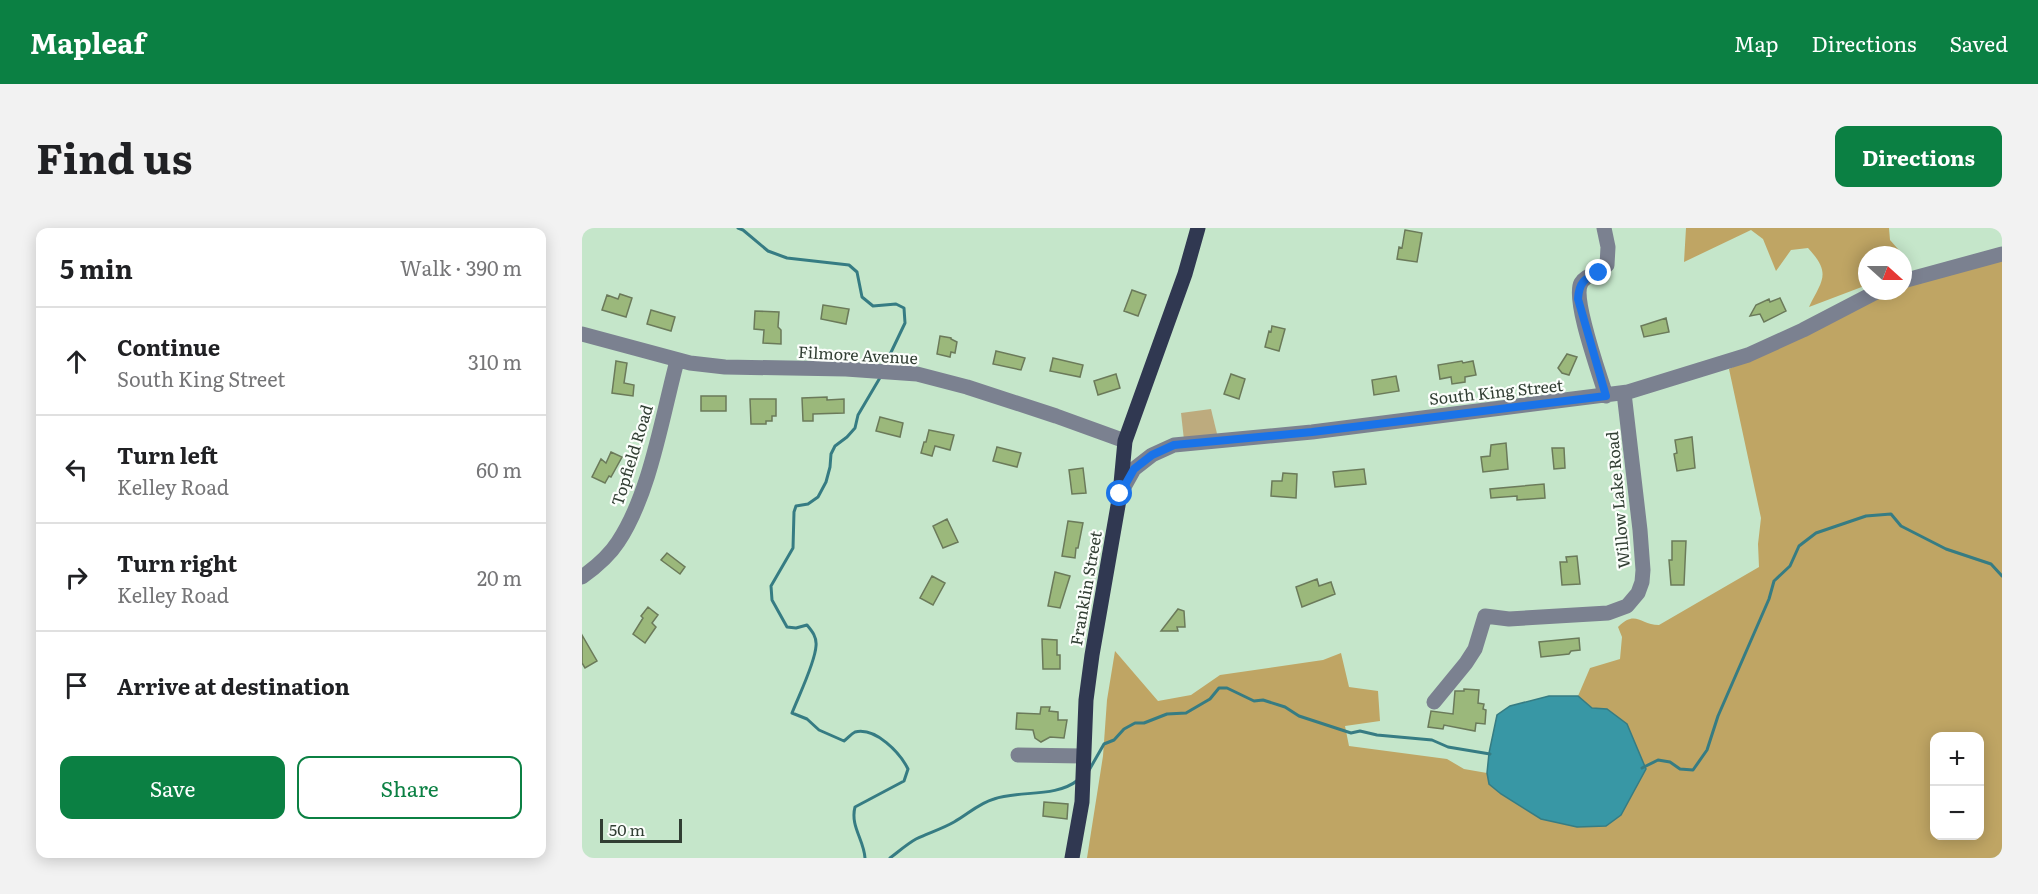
<!DOCTYPE html>
<meta charset="utf-8">
<style>
:root{--surface:#fff;--page:#f2f2f2;--text:#202124;--muted:#757577;--line:#e0e0e0;--accent:#0b8043}
body{margin:0;font-family:Literata,serif;background:var(--page);color:var(--text)}
.controls{position:absolute;right:18px;bottom:18px;display:grid;overflow:hidden;border-radius:12px;box-shadow:0 3px 15px #0003}
.controls button{width:54px;height:54px;display:grid;place-items:center;padding:0;border:0;border-bottom:2px solid var(--line);background:var(--surface);color:var(--text);font:30px sans-serif}
.compass{position:absolute;left:1276px;top:18px;width:54px;height:54px;border-radius:50%;background:var(--surface);box-shadow:0 3px 15px #0003;rotate:111deg}
.scale{position:absolute;left:18px;bottom:15px;width:82px;box-sizing:border-box;padding-left:6px;border:3px solid #313e33;border-top:0;font-size:16px;line-height:21px;white-space:nowrap;color:#313e33;-webkit-text-stroke:4px #fbfefb;paint-order:stroke}
.stop{position:absolute;width:18px;height:18px;margin:-14px;border:4px solid #1a73e8;border-radius:50%;background:#fff}
.stop.end{background:#1a73e8;border-color:#fff;box-shadow:0 2px 6px #0008}
.list{margin:0;padding:0;list-style:none}
h2{display:flex;justify-content:space-between;align-items:center;height:78px;margin:0;padding:0 24px;font-size:26px}
h2 small{font-size:20px;font-weight:400;color:var(--muted)}
.list li{display:grid;grid-template-columns:39px 1fr auto;gap:18px;align-items:center;box-sizing:border-box;height:108px;padding:0 24px;border-top:2px solid var(--line)}
.list b{display:block;font-size:22px;white-space:nowrap}
.list p{margin:0;font-size:20px;white-space:nowrap;color:var(--muted)}
.list em{font-size:20px;font-style:normal;color:var(--muted)}
.actions{display:flex;gap:12px;padding:18px 24px}
.actions a{flex:1;padding:14px 0;border:2px solid var(--accent);border-radius:12px;text-align:center;font-size:21px;color:var(--accent)}
.actions .main{background:var(--accent);color:#fff}
.icon{flex:none;width:33px;height:33px;fill:none;stroke:currentColor;stroke-width:2;stroke-linecap:round;stroke-linejoin:round}
.map{position:relative;flex:none;width:1420px;height:630px;overflow:hidden;border-radius:12px}
header{display:flex;align-items:center;gap:36px;box-sizing:border-box;height:84px;padding:0 30px;background:var(--accent);color:#fff}
header strong{font-size:28px}
nav{display:flex;gap:33px;margin-inline-start:auto;font-size:21px}
.intro{display:flex;align-items:center;justify-content:space-between;box-sizing:border-box;height:144px;padding:0 36px}
h1{margin:0;font-size:42px}
.button{padding:15px 27px;border-radius:12px;background:var(--accent);color:#fff;font-size:21px;font-weight:700}
main{display:flex;gap:36px;padding:0 36px}
aside{flex:1;background:var(--surface);border-radius:12px;box-shadow:0 3px 15px #0003}
.map>svg:first-child{display:block}
.green{fill:#bdab7e}
.forest{fill:#bfa564;fill-rule:evenodd}
.water{fill:#3897a5;stroke:#367c83;stroke-width:1.5}
.lines{fill:none;stroke-linecap:round;stroke-linejoin:round}
.stream{stroke:#367c83;stroke-width:3}
.building{fill:#9bb87b;stroke:#6b7a5a;stroke-width:1.5}
.minor{stroke:#7b8190;stroke-width:15}
.major{stroke:#303851;stroke-width:15}
.route{stroke:#1a73e8;stroke-width:8}
.labels{text-anchor:middle;dominant-baseline:central;stroke-width:4.5;stroke-linejoin:round;paint-order:stroke}
.street-label{font-size:16px;fill:#313e33;stroke:#fbfefb}
</style>
<header>
<strong>Mapleaf</strong>
<nav><a>Map</a><a>Directions</a><a>Saved</a></nav>
</header>
<div class="intro"><h1>Find us</h1><a class="button">Directions</a></div>
<main>
<aside>
<h2>5 min<small>Walk · 390 m</small></h2>
<ul class="list">
<li><svg class="icon" aria-label="ahead" viewBox="0 0 24 24"><path d="M12 20V5M6 11l6-6 6 6"/></svg><div><b>Continue</b><p>South King Street</p></div><em>310 m</em></li>
<li><svg class="icon" aria-label="left" viewBox="0 0 24 24"><path d="M17 20v-9H6M10 6l-5 5 5 5"/></svg><div><b>Turn left</b><p>Kelley Road</p></div><em>60 m</em></li>
<li><svg class="icon" aria-label="right" viewBox="0 0 24 24"><path d="M7 20v-9h11M14 6l5 5-5 5"/></svg><div><b>Turn right</b><p>Kelley Road</p></div><em>20 m</em></li>
<li><svg class="icon" aria-label="arrive" viewBox="0 0 24 24"><path d="M6 21V4h12l-3 4 3 4H6"/></svg><div><b>Arrive at destination</b></div></li>
</ul>
<div class="actions"><a class="main">Save</a><a>Share</a></div>
</aside>
<div class="map">
<svg width="1420" height="630" viewBox="0 0 1420 630">
<rect width="100%" height="100%" fill="#c5e6ca"/>
<!-- green -->
<path class="green" d="M629 181 638 218 603 221 599 185Z"/>
<!-- forest -->
<path class="forest" d="M1104 0H1307L1308 12 1323 29V39L1321 40V27H1285V57L1227 79C1240 52 1250 46 1226 20L1209 22 1194 43 1181 11 1169 2 1102 34Z
M1420 32V630H505L521 528 525 472 533 423 576 473 609 467 638 447 741 432 759 425 767 459 796 463 798 493 763 498 767 518 865 531 882 541 905 545 907 556 919 566 959 591 995 599 1024 598 1039 587 1025 481 1010 480 996 468 1008 440 1038 431 1040 409 1036 399C1054 381 1058 397 1077 397L1177 339 1176 316 1179 290 1147 141 1309 63H1321V59ZM1352 508H1398V608H1352Z"/>
<!-- water -->
<path class="water" d="M967 468H996L1010 480 1025 481 1045 496 1064 541 1039 587 1024 598 995 599 959 591 919 566 907 556 905 545 907 525 915 487 928 478Z"/>
<g class="lines">
<!-- stream -->
<path class="stream" d="M156 0 161 2 186 23 205 30 267 37 275 44 280 69 291 78 314 76 322 80 323 95 302 139
M1060 540 1076 532 1088 534 1098 541 1111 542 1125 522 1136 488 1187 371 1192 353 1208 338 1217 318 1234 305 1284 288 1309 286 1319 298 1364 321 1409 336 1420 348
M506 544 522 516 532 512 542 501 553 495H562L585 486 604 485 628 471 637 460H645L672 473 681 472 703 479 717 488 769 505 778 503 795 507 850 512 866 519 908 526
M283 630C282 612 268 598 273 579L322 553 326 541C318 525 294 499 273 504 269 506 266 510 262 513L237 502 225 491 210 485C217 467 233 435 234 418 235 409 230 403 225 397L214 400 205 399 190 372 189 358 211 320 212 284 214 278 226 276 236 269 244 254 248 239 249 226 253 218 265 209 273 200 276 187 299 148
M308 630C316 624 325 616 334 611 346 605 360 601 372 594 385 587 397 575 412 571 437 562 474 570 496 552"/>
</g>
<!-- building -->
<path class="building" d="M823 2 840 5 835 34 815 31 817 19 820 20Z
M550 62 564 67 556 88 542 83Z
M38 66 50 70 44 89 20 82 25 67 36 71Z
M1198 70 1204 83 1182 94 1178 86 1168 88 1174 77 1187 71 1188 74Z
M241 77 267 81 264 96 239 91Z
M69 82 93 89 89 103 65 96Z
M173 83 197 84 196 99 199 102V116L181 115 182 102 172 101Z
M1084 90 1087 104 1062 109 1059 98Z
M690 98 703 101 697 123 683 119 687 103 689 104Z
M358 108 369 110V111L375 114 373 125 369 124 368 129 355 126Z
M414 123 443 130 439 142 411 136Z
M985 126 995 129 987 147 980 145 976 140Z
M471 130 501 137 498 149 468 143Z
M34 133 45 135 42 155 52 157 51 168 30 165Z
M880 133 881 135 891 133 894 147 883 149V154L870 156 869 149 858 151 856 137Z
M534 146 538 160 516 167 512 153Z
M649 146 663 151 657 171 642 166Z
M814 148 817 163 792 167 790 152Z
M119 168H144V183H119Z
M245 169V172L262 171V185L231 186V193H221L220 170Z
M168 171H194V188H190V193H184V196H169Z
M298 189 321 195 318 209 294 203Z
M347 202 372 207 368 222 353 218 350 228 339 225 342 214H344Z
M1110 209 1113 240 1095 243 1092 226 1095 225 1093 212Z
M924 215 926 241 901 244 899 229 908 228 909 217Z
M415 219 439 225 435 239 411 233Z
M970 220H982L983 240 972 241Z
M29 224 40 229 29 249 27 248 23 255 10 249 19 231 24 235Z
M501 240 504 265 490 266 487 242Z
M782 241 784 256 753 259 751 244Z
M701 245 715 246 714 270 689 268 690 253H700Z
M962 256 963 270 935 272V268L909 270 908 261Z
M365 291 376 314 361 320 351 298Z
M486 293 501 295 496 320H494L493 330 480 328Z
M1090 313H1104L1102 357H1089L1087 332H1090Z
M85 325 103 339 98 346 79 332Z
M995 328 998 356 980 357 978 334H985L984 329Z
M473 344 488 348 478 380 466 378Z
M350 348 363 355 351 377 338 370Z
M735 351 737 358 749 354 753 366 720 379 714 359Z
M66 379 76 387 70 395 74 399 63 415 51 406 61 390 59 388Z
M596 381 602 383 603 399H595L596 403H579Z
M0 407 15 433 3 440 0 435Z
M997 410 998 422 989 423 987 426 959 429 957 414Z
M460 411 475 412V427H478V441H461Z
M882 461 897 462 896 475 902 476 901 481 904 482 903 496 894 495 893 503 862 497 861 501 846 499 849 483 871 486 873 463H882Z
M459 479H468L467 483 476 484V492H485L482 510 468 509 459 514 453 510 451 502 434 501 435 485 458 486Z
M462 574 486 576 485 591 461 588Z"/>
<g class="lines">
<!-- minor -->
<path class="minor" d="M1022 0 1026 19 1025 37C1018 46 1004 46 999 55 990 71 1018 147 1024 168
M1321 53 1420 26
M0 106 108 135 143 139 264 141 335 146 385 159 474 188 543 213
M538 266 552 241 570 227 592 217 730 204 1046 164 1166 127 1221 102 1296 63
M0 349C14 339 27 328 36 314 68 266 80 189 95 133
M852 474 884 435 893 421 903 388 927 391 1026 385 1045 378 1056 365 1060 354 1061 342 1058 302 1042 165
M436 527 501 528"/>
<!-- major -->
<path class="major" d="M490 630 500 574 504 472 510 427 538 266 543 213 603 46 616 0"/>
</g>
<g class="lines">
<!-- route -->
<path class="route" d="M538 266 552 241 570 227 592 217 730 204 1024 168 996 71C997 55 1002 50 1017 45"/>
</g>
<g class="labels">
<!-- street labels -->
<g class="street-label">
<text transform="translate(276 126) rotate(3)">Filmore Avenue</text>
<text transform="translate(914 163) rotate(-6)">South King Street</text>
<text transform="translate(49 227) rotate(-73)">Topfield Road</text>
<text transform="translate(1035 272) rotate(-95)">Willow Lake Road</text>
<text transform="translate(503 360) rotate(-80)">Franklin Street</text>
</g>
</g>
</svg>
<div class="controls">
<button>+</button>
<button>−</button>
</div>
<svg class="compass" viewBox="-18 -18 36 36"><path d="M0-13l5 13h-10z" fill="#e53935"/><path d="M0 13l5-13h-10z" fill="#757577"/></svg>
<div class="scale">50 m</div>
<div class="stop" style="left:538px;top:266px"></div>
<div class="stop end" style="left:1017px;top:45px"></div>
</div>
</main>
